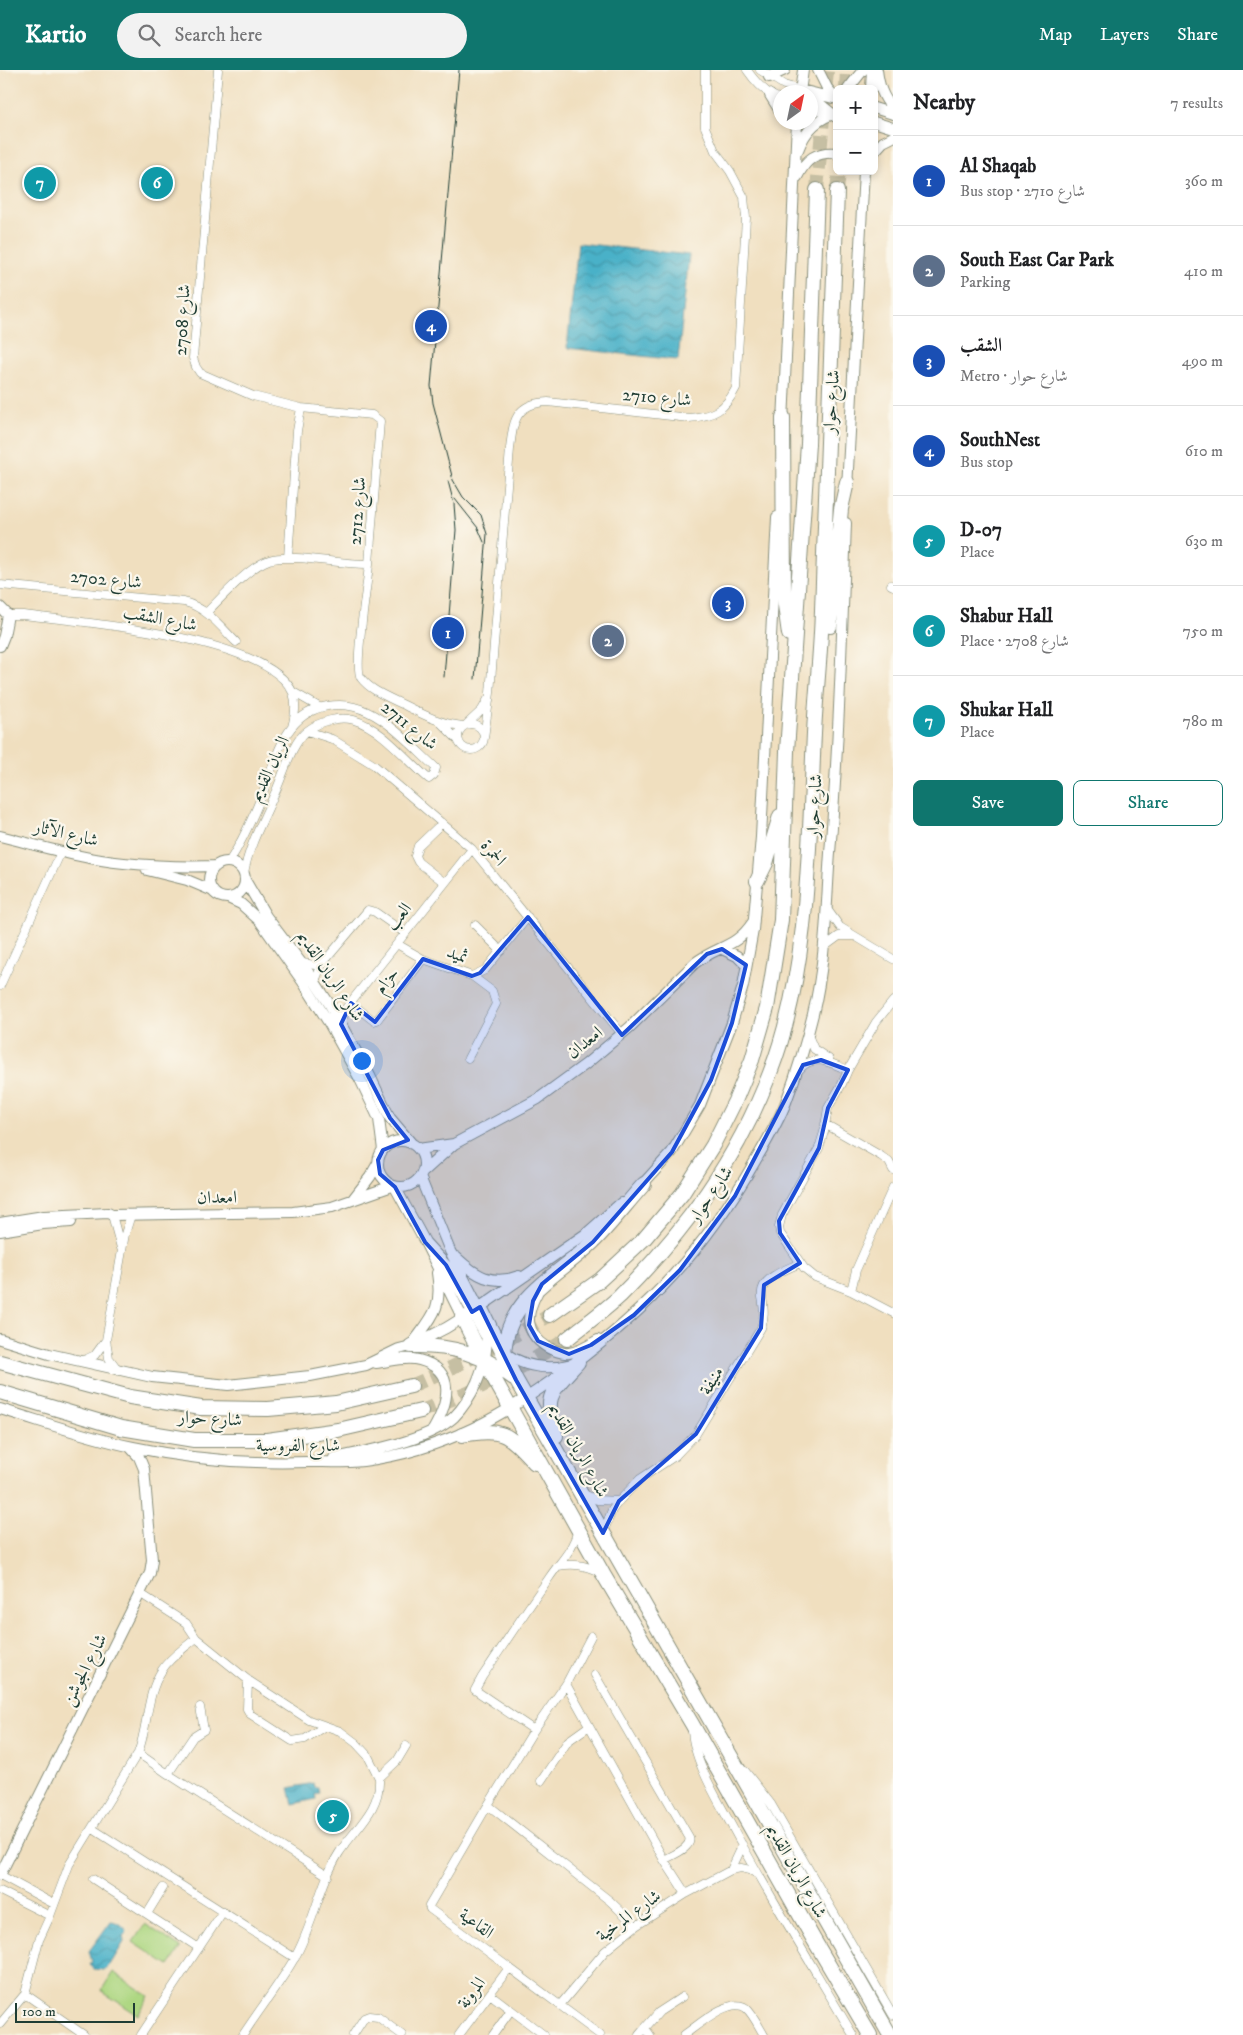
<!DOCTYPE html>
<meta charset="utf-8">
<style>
:root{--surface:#fff;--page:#f2f2f2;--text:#202124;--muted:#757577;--line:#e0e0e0;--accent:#0f766e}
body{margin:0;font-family:"IM FELL DW Pica",Amiri,serif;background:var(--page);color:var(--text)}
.controls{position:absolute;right:15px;top:15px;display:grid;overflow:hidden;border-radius:8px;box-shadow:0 2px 8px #0003}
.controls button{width:45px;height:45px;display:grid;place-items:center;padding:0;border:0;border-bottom:1px solid var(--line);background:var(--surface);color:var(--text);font:25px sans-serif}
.compass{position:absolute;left:773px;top:15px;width:45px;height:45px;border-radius:50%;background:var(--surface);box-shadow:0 2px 8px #0003;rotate:33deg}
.scale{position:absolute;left:15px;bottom:12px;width:120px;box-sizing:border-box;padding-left:5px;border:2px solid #1f3d34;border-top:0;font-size:14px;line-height:18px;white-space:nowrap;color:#1f3d34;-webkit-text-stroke:4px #fbf7ec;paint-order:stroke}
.you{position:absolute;left:361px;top:990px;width:18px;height:18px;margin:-12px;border:4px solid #fff;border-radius:50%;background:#1a73e8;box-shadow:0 0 0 8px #1a73e833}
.badge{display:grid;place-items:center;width:32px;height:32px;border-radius:50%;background:var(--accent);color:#fff;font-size:16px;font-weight:700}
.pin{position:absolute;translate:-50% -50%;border:2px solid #fff;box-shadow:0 1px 5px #0006}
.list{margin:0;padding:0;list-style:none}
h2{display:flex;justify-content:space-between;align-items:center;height:65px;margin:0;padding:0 20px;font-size:21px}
h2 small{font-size:16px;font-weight:400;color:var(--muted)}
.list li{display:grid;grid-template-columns:32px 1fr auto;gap:15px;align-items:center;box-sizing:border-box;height:90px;padding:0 20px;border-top:1px solid var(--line)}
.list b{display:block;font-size:19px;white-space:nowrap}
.list p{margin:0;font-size:16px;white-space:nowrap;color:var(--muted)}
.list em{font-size:16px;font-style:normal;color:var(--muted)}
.actions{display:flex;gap:10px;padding:15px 20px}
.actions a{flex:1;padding:11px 0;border:1px solid var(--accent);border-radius:8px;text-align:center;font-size:18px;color:var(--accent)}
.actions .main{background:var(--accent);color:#fff}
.icon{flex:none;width:28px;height:28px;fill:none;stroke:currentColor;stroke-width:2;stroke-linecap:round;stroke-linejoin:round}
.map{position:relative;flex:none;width:893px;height:1965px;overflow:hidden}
header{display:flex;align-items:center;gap:30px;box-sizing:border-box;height:70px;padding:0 25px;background:var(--accent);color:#fff}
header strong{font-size:24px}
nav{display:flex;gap:28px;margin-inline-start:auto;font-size:18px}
.search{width:350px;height:45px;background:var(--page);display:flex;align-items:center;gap:12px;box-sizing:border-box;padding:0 18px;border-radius:28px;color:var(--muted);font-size:19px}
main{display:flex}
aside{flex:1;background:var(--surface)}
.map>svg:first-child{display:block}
.garden{fill:#aed782;stroke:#668a5b}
.water{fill:url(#water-waves);stroke:#34777e}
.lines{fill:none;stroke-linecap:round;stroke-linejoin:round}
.highway-tunnel{stroke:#c6bfa3;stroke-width:14;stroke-dasharray:14 7;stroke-linecap:butt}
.street-casing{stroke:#888e7a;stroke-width:9}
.secondary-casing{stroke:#888e7a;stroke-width:12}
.highway-casing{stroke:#888e7a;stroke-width:16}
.street{stroke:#fff;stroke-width:8}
.secondary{stroke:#fff;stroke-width:10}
.highway{stroke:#fff;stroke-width:14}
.tram{stroke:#1f3d34;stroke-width:1}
.marked{fill:#1d4ed8;fill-opacity:0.2;stroke:#1d4ed8;stroke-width:4;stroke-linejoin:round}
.labels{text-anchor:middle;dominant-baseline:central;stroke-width:4.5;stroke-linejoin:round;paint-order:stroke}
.street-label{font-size:18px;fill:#1f3d34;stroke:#fbf7ec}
</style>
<header>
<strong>Kartio</strong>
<div class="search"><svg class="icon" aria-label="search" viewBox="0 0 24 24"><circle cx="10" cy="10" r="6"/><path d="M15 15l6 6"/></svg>Search here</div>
<nav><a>Map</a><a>Layers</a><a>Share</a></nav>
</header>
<main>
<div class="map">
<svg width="893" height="1965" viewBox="0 0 893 1965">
<defs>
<pattern id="water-waves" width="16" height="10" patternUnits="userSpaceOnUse" patternTransform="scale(1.25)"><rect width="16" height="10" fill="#49b1c8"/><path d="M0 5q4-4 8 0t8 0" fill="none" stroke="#3c91a3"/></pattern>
</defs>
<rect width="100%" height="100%" fill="#fbf7ec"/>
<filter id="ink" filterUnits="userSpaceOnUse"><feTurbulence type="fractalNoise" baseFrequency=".02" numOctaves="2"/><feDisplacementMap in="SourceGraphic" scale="10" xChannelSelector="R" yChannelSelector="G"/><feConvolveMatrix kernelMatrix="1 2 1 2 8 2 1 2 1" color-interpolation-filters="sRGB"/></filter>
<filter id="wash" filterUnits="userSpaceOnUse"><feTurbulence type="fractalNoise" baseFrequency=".0096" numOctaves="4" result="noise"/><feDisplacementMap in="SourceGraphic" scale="20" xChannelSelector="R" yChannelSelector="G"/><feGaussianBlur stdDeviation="1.12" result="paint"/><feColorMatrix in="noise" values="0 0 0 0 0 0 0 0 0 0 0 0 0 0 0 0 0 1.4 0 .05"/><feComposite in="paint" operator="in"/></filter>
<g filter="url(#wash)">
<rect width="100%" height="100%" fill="#f0dfbf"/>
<!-- garden -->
<path class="garden" d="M145 1854 181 1878 169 1896 133 1872Z
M113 1902 149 1926 138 1945 101 1921Z"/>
<!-- water -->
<path class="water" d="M578 173 689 185 678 290 567 278Z
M313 1713 314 1717H318L319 1723 315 1724 316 1729 293 1734 289 1718Z
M111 1851C118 1852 124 1855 127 1862L123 1866 124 1872 110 1895 104 1900 94 1899 90 1895 92 1892 89 1881Z"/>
</g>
<g filter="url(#ink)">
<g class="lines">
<!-- highway-tunnel -->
<path class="highway-tunnel" d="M846 19 847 0
M817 120 827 0
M837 121 839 101
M411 1316C459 1295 505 1272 550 1245
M421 1341 468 1323 521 1297 567 1269"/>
<!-- street casing -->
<g class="street-casing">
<path id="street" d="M747 0C756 13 766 24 780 29
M760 0 784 15 801 20
M288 488 297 361 301 338
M369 494C368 513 353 597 361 608 371 621 388 627 402 634 422 644 440 654 463 656
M0 515 184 532C207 538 220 556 236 572
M891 515 893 516
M207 542C221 528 250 496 269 490 293 483 341 495 369 494L380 351 372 345 301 338 253 326 200 303 196 297 193 288 218 0
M8 545H23C79 552 268 566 293 623 297 634 295 646 292 657
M293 622 319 637
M441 653 459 671
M467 654 482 640 488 629
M458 667a13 13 0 1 1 26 0a13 13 0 1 1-26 0Z
M307 661 332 669 374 695 472 779 622 964
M484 668 490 623 510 379C513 352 515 333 548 332L689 348C714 346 725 340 736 318L746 148 744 127 730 101 715 81 705 57V0
M442 753 418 776 415 786 418 792 445 813
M229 792C243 770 254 745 264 720 272 700 278 674 292 657 310 634 343 629 368 642 393 654 415 679 436 698L434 705 429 709C407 691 382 658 354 650 339 646 320 651 307 661 291 673 283 707 274 725 263 751 249 775 244 803
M827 839 840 857 893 889
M475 855 501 881
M397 874 423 889 472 906 485 900 528 847
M824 877 839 866H853
M302 893 315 895 322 894
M315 911 322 894 368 840 375 842 405 863
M0 916 61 782
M351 933 374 951 377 950 423 889
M341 954 346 938 472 779
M808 965 814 979 829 989
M468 988 496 934 492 921 472 906
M799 1000C814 982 830 993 848 1000L876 952 893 931
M848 1000 842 1014 828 1038 824 1062 819 1078 782 1145 779 1157 780 1163 804 1198 815 1207 851 1221 893 1243
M825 1054 881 1086 889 1092 893 1100
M112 1145 121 1178
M851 1221 856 1200 893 1117
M82 1291 95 1285 106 1270
M119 1301 109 1288 106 1270 125 1164 131 1145
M582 1423 597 1430 619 1431
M603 1463 612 1440 619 1431 640 1409 675 1386 696 1364 761 1258C765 1247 764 1239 762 1227 759 1207 786 1200 800 1193
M558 1496C574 1493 585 1495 599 1502
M141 1524 186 1553 196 1568 248 1610 309 1650 340 1661 356 1673 368 1686 379 1708
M591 1566 566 1614 534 1660 488 1735 429 1836 430 1839 600 1965
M595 1605 689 1767C693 1778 672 1785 664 1790
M248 1610 247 1639 250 1644 292 1671 305 1669 325 1656
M566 1614 664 1790 686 1824
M692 1658C692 1689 719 1732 734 1760 771 1829 813 1897 853 1965
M534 1660 475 1620 482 1607C504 1574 526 1541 549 1508 561 1490 572 1482 578 1460
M138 1683 168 1704 328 1806
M745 1701 771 1734 893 1945
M168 1704 193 1667 204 1660 200 1637
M541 1711 568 1671 589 1656
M488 1735 610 1831 636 1856
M93 1759 295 1888
M731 1800 739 1783 742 1774
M0 1805 54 1834
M93 1809 199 1878
M0 1821 50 1846
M147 1844 163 1818
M25 1924 84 1965
M490 1924 544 1965
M560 1935 605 1881 636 1856 686 1824 731 1800 741 1798 750 1800 759 1805
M0 1954 25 1924 39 1870 50 1846 69 1795 138 1683C148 1657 146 1625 162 1600 170 1587 185 1578 196 1568
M141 1965 222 1843
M243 1965C259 1940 279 1915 294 1889 313 1857 319 1815 339 1783 355 1758 381 1740 379 1708L397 1691 406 1676
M353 1965 364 1948 369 1946 378 1947 402 1965
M459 1965 509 1898
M493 1965 511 1940
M639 1965 645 1958
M650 1965 645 1958 659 1942 682 1927
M684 1965C697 1956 730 1926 746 1938 753 1944 759 1957 764 1965"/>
</g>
<!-- secondary casing -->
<g class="secondary-casing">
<path id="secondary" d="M818 0 827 18 836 28
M877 0C879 16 882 26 893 39
M769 7 785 0
M848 19 863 0
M871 19 872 0
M801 20 837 29
M800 22 803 0
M770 25 780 41
M810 26 836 47
M810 38 831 43
M874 38 893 44
M874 52 893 58
M798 80C805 61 817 48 837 43
M874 82 883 72 893 67
M797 107C806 89 816 81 837 83
M783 352 797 52
M847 418 864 101
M0 537 8 545
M0 576 4 566 8 545
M0 766C40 776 82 789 124 793 154 796 185 797 216 796
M209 810a18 18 0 1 1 36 0a18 18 0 1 1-36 0Z
M147 800 187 810 213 821
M245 810 266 846 311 906 330 935 370 1006 390 1048 412 1074
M228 828 241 834 260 851 303 912 329 953 360 1009 379 1049 383 1080
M722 879 737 886 746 895
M378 1094a23 23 0 1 1 46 0a23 23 0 1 1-46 0Z
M418 1079 454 1074
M422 1103 454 1074 538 1029 586 994 630 957 695 893C718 875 735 879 753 852
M420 1107 450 1181 481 1242
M395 1117 425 1172 462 1247
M640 1117 672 1082 700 1035 732 953 743 916 753 860 761 767 777 447
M353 1129 370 1107 378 1093
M0 1153 44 1146 108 1143 112 1145 293 1142 332 1137 392 1116
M0 1161 43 1154 71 1152
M425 1172 446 1195 485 1265
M456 1187C476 1206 492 1216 519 1206
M537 1223C525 1245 525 1263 547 1277 552 1280 563 1284 569 1283 579 1282 590 1275 598 1270
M0 1269 49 1284 152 1307 228 1315 310 1306 366 1295 399 1279 411 1276 446 1258 480 1237 587 1163 621 1133
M413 1273C432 1247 443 1239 437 1203
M503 1282C524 1297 547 1301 572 1294
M376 1293C388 1292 406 1286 419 1290 458 1300 448 1334 433 1360
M0 1339C44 1352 88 1368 133 1377 192 1390 249 1394 309 1392 327 1392 345 1393 363 1391 445 1380 505 1346 570 1297 649 1238 705 1179 754 1093 765 1074 778 1053 786 1032 797 1003 806 973 813 944 826 891 826 837 830 783 839 673 842 563 846 453
M334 1388C370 1380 426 1372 454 1347 464 1337 471 1325 477 1312 485 1293 489 1276 485 1256
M0 1805 150 1503 152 1490 144 1399 139 1387 130 1377"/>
</g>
<!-- highway casing -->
<g class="highway-casing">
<path id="highway" d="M783 347 784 528 789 564
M830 556 841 439 847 412
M757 811 766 793 780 746
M480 1237 516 1310 890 1965
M550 1245 600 1210 644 1169 682 1124 713 1075 735 1031 752 990 767 938 781 850 787 681 808 374 817 120
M462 1247 482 1287 603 1504 692 1654 814 1870 870 1965
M567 1269C584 1255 604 1241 620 1226 685 1161 737 1090 770 1003 810 901 809 771 814 663 816 622 821 581 822 540 828 400 831 261 837 121
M411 1276C453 1275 482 1284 515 1309
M504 1285C506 1227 557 1207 593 1172 611 1154 627 1133 644 1114
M0 1292 130 1327 201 1338 268 1339 336 1333 411 1316
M0 1322 121 1358 194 1370H267L338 1360 421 1341
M462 1365C503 1357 508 1364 535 1393
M556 1366C542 1326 552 1321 578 1292"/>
</g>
<!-- street -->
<use href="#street" class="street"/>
<!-- secondary -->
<use href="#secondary" class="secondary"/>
<!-- highway -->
<use href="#highway" class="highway"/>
<!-- tram -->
<path class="tram" d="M459 0 431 316 433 333 453 410 463 427 481 445 487 464 475 609
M455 429 478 458 484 472
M444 607 456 460 454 434 448 411"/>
</g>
</g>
<!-- marked area -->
<path class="marked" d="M528 847 622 965 707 884 722 879 746 895 732 953 711 1010 672 1082 593 1172 542 1214 533 1231 529 1255 538 1271 569 1284 591 1275 634 1245 680 1200 735 1126 803 995 821 990 848 1000 828 1038 819 1078 779 1151 780 1163 800 1193 764 1215 761 1258 696 1364 619 1431 603 1463 516 1310 480 1237 472 1242 446 1195 425 1172 395 1117 380 1104 378 1090 383 1080 408 1070 390 1048 341 954 351 933 375 952 423 889 472 906 480 903Z"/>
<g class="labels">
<!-- street labels -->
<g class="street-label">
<text transform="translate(183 250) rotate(-87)">شارع 2708</text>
<text transform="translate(657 328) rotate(5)">شارع 2710</text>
<text transform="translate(832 332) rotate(-86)">شارع حوار</text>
<text transform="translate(358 441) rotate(-86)">شارع 2712</text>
<text transform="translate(106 510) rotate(5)">شارع 2702</text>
<text transform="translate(160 549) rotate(11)">شارع الشقب</text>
<text transform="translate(409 656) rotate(39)">شارع 2711</text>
<text transform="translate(270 699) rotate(-64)">الريان القديم</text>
<text transform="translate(815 736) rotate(-87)">شارع حوار</text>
<text transform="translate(66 764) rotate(13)">شارع الآثار</text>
<text transform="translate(493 783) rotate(49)">الحمرة</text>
<text transform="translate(399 847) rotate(-52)">العب</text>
<text transform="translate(457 885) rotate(19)">ثميد</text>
<text transform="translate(330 906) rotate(56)">شارع الريان القديم</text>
<text transform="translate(387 911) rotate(-53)">حزام</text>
<text transform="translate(585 973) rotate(-39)">امعدان</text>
<text transform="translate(711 1125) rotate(-56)">شارع حوار</text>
<text transform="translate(217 1128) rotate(-1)">امعدان</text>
<text transform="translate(712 1311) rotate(-59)">منيفة</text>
<text transform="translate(210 1349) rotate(3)">شارع حوار</text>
<text x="298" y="1376">شارع الفروسية</text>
<text transform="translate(578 1380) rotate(61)">شارع الريان القديم</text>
<text transform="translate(85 1600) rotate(-63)">شارع الجوشن</text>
<text transform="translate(796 1801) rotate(61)">شارع الريان القديم</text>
<text transform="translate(629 1846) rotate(-36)">شارع المرخية</text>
<text transform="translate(476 1854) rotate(37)">القاعية</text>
<text transform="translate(472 1923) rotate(-54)">المرونة</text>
</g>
</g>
</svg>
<div class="controls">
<button>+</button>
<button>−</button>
</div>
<svg class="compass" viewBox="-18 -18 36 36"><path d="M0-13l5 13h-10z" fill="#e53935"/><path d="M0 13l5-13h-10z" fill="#757577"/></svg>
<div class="scale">100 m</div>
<div class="you"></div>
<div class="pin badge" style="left:448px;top:563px;background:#1a4fb4">1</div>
<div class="pin badge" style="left:608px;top:571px;background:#5c6f8a">2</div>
<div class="pin badge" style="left:728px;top:533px;background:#1a4fb4">3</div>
<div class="pin badge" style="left:431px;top:256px;background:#1a4fb4">4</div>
<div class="pin badge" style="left:333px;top:1746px;background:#0f9aa8">5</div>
<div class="pin badge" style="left:157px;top:113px;background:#0f9aa8">6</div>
<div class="pin badge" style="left:40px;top:113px;background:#0f9aa8">7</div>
</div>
<aside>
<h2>Nearby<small>7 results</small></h2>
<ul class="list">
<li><span class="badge" style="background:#1a4fb4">1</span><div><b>Al Shaqab</b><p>Bus stop · شارع 2710</p></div><em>360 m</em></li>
<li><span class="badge" style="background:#5c6f8a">2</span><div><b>South East Car Park</b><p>Parking</p></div><em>410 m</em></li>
<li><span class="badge" style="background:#1a4fb4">3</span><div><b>الشقب</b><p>Metro · شارع حوار</p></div><em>490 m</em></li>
<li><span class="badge" style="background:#1a4fb4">4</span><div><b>SouthNest</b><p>Bus stop</p></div><em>610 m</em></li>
<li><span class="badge" style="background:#0f9aa8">5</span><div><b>D-07</b><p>Place</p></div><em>630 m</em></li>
<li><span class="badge" style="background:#0f9aa8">6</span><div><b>Shabur Hall</b><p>Place · شارع 2708</p></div><em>750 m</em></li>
<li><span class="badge" style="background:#0f9aa8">7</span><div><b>Shukar Hall</b><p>Place</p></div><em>780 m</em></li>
</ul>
<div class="actions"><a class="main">Save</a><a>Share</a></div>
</aside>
</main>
